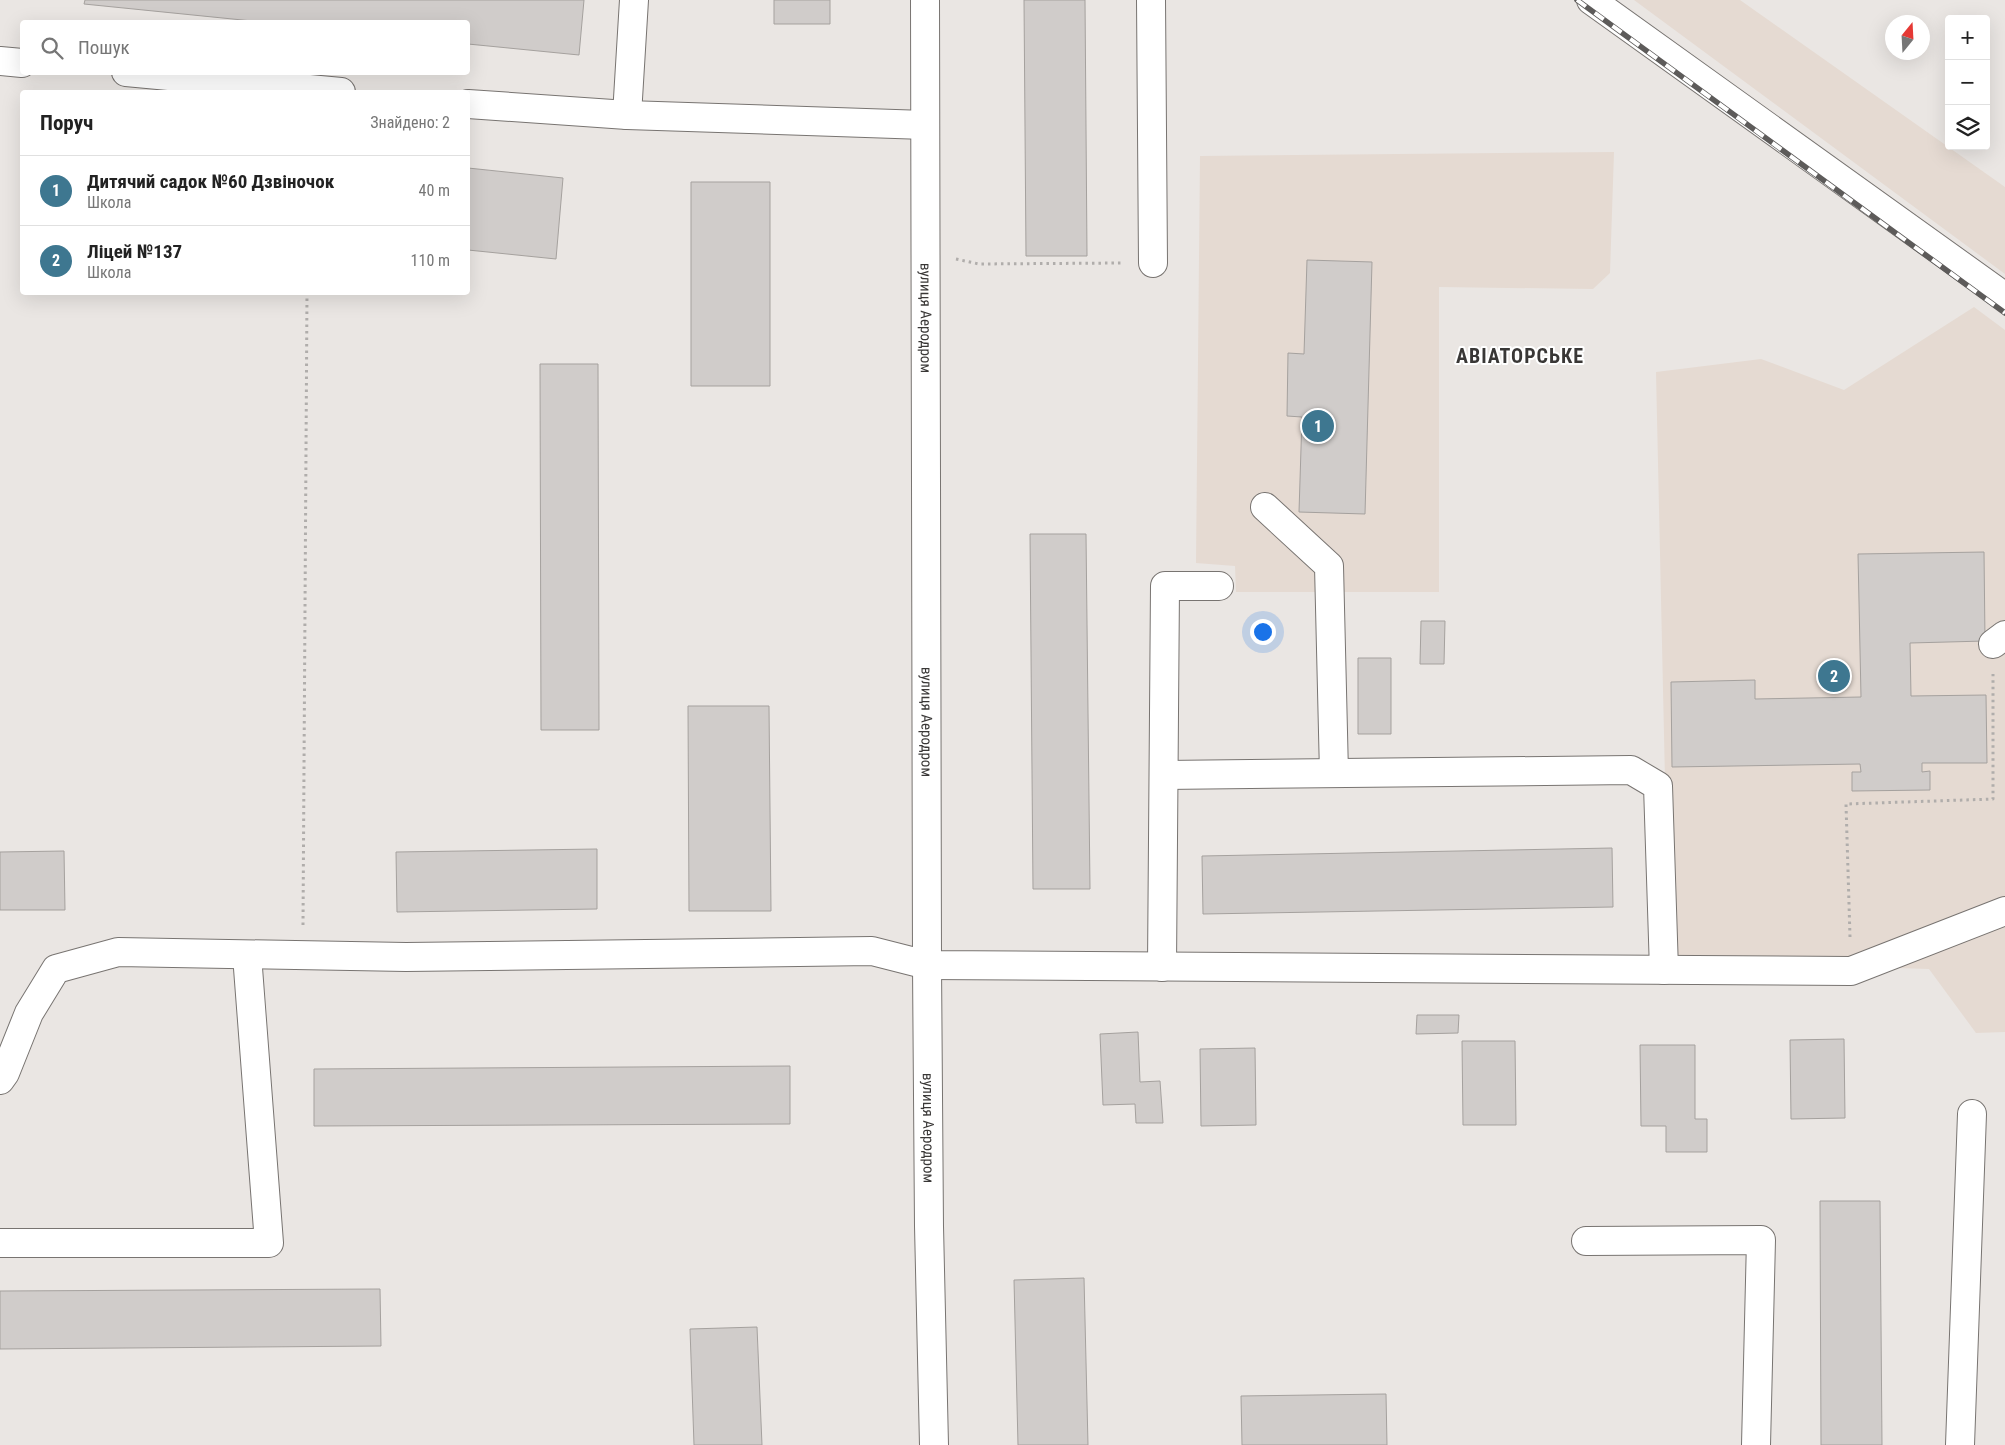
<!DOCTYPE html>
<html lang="uk">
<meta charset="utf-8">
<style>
:root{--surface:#fff;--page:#f6f6f6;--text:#222;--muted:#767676;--line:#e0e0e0;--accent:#3e7790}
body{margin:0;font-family:"Roboto Condensed",sans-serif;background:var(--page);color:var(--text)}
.controls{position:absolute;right:15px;top:15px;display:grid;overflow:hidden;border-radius:5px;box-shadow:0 5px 20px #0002}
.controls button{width:45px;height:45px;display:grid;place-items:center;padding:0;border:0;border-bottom:1px solid var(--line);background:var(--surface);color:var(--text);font:25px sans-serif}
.compass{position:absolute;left:1885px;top:15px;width:45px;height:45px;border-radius:50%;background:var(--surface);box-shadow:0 5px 20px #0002;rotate:18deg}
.you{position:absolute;left:1262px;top:631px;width:18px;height:18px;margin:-12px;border:4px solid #fff;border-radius:50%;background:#1a73e8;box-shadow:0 0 0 8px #1a73e833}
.badge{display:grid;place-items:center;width:32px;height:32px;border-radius:50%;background:var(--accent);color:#fff;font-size:16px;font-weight:700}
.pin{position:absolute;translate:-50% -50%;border:2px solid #fff;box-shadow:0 1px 5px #0006}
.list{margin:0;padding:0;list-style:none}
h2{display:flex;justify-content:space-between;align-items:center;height:65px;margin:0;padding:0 20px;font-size:21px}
h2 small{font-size:16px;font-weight:400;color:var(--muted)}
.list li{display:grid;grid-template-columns:32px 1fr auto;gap:15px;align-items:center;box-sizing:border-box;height:70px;padding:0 20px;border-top:1px solid var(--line)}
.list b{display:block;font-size:19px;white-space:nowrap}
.list p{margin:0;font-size:16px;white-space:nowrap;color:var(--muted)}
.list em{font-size:16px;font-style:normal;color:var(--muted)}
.icon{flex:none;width:28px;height:28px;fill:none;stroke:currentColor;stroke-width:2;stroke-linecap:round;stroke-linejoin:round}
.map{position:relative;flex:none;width:2005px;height:1445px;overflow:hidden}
.search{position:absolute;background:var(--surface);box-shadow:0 5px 20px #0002;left:20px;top:20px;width:450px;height:55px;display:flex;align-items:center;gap:12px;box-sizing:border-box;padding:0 18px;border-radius:5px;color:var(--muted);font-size:19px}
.panel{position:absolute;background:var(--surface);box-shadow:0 5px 20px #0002;left:20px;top:90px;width:450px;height:205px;border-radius:5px}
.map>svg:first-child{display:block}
.built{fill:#e5dad2}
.building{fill:#d0ccca;stroke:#a5a19e}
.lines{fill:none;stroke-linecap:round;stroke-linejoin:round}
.minor-casing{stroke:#787471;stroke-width:30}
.path{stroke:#b0adab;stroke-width:3;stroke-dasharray:2.5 4;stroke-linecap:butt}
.minor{stroke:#fff;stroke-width:28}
.rail-casing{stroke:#5d5b5a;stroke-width:5.5}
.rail{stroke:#fff;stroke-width:4;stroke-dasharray:11;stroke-linecap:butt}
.labels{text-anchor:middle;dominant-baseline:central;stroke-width:4;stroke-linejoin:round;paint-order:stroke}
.street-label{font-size:15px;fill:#393736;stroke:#fff}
.district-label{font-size:20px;font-weight:bold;letter-spacing:1px;fill:#393736;stroke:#fff}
</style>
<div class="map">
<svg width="2005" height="1445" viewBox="0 0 2005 1445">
<rect width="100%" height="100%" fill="#eae6e3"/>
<!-- built -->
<path class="built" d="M1634 0H1740L2005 187V274Z
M1614 152 1610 273 1593 289 1439 287V592H1236L1235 566 1196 563 1200 156Z
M1974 307 2005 330V1032L1976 1033 1929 969 1669 961 1656 372 1761 359 1844 390Z"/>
<!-- building -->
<path class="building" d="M85 0H584L579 55 468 44V22H262L84 4Z
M774 0H830V24H774Z
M1024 0H1085L1087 256H1026Z
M468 168 563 178 556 259 468 250Z
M691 182H770V386H691Z
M1307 260 1372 262 1365 514 1299 512 1302 417 1287 416 1288 353 1304 354Z
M540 364H598L599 730H541Z
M1030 534H1086L1090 889H1033Z
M1984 552 1985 641 1910 643 1911 696 1986 695 1987 763H1922V772L1930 771V790L1852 791V772H1861L1860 764 1672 767 1671 682 1755 680V699L1861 697 1858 554Z
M1421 621H1445L1444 664H1420Z
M1358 658H1391V734H1358Z
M688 706H769L771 911H689Z
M1612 848 1613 907 1203 914 1202 856Z
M597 849V909L397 912 396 852Z
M64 851 65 910H0V852Z
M1417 1015H1459L1458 1033 1416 1034Z
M1138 1032 1140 1082 1160 1081 1163 1123H1136L1135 1104 1103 1105 1100 1034Z
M1844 1039 1845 1118 1791 1119 1790 1040Z
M1462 1041H1515L1516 1125H1463Z
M1640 1045H1695V1119H1707V1152H1666V1126H1641Z
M1255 1048 1256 1125 1201 1126 1200 1049Z
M790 1066V1124L314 1126V1069Z
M1820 1201H1880L1882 1445H1821Z
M1084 1278 1088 1445H1018L1014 1280Z
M380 1289 381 1346 0 1349V1291Z
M757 1327 762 1445H694L690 1329Z
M1386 1394 1387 1445H1242L1241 1396Z"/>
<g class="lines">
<!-- minor casing -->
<g class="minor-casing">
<g id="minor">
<path id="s1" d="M925 0 927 965 929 1226 934 1445"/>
<path d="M1151 0 1153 263"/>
<path d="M1591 0 2005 297"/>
<path d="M0 61 22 63"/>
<path d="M126 72 341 92"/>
<path d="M468 104 627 115 925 125"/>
<path d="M627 115 634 0"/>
<path d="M1265 507 1329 566 1334 773"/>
<path d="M1993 644 2005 635"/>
<path d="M1164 775 1631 770 1658 786 1664 970"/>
<path d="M1162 967 1165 586H1219"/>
<path d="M0 1080 5 1073 29 1013 56 969 118 952 406 957 872 951 927 965 1851 971 2005 911"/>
<path d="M1586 1241 1761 1240 1756 1445"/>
<path d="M0 1243H269L247 955"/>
<path d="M1960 1445 1972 1114"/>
</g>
</g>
<!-- path -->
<path class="path" d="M956 259 979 264 1122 263
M303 925 307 292
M1850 937 1846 804 1993 799V674"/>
<!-- minor -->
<use href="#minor" class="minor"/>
<!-- rail casing -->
<g class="rail-casing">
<path id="rail" d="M1577 0 2005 313"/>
</g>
<!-- rail -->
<use href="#rail" class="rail"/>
</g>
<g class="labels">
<!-- street labels -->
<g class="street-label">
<text stroke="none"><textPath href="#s1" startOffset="318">вулиця Аеродром</textPath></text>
<text stroke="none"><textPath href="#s1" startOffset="722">вулиця Аеродром</textPath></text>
<text stroke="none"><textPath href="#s1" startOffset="1128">вулиця Аеродром</textPath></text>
</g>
<!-- district labels -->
<g class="district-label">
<text x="1520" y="356">АВІАТОРСЬКЕ</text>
</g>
</g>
</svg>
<div class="controls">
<button>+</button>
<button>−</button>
<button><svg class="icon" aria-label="layers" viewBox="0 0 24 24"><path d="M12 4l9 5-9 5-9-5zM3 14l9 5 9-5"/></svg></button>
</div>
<svg class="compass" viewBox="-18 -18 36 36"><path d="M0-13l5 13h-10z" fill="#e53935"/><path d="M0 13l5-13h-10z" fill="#767676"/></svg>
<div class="you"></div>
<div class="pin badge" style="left:1318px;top:426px">1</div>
<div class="pin badge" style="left:1834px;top:676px">2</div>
<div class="search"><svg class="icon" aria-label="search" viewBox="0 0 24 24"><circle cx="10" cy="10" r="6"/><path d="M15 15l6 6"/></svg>Пошук</div>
<section class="panel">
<h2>Поруч<small>Знайдено: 2</small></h2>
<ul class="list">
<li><span class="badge">1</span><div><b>Дитячий садок №60 Дзвіночок</b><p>Школа</p></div><em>40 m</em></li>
<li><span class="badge">2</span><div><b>Ліцей №137</b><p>Школа</p></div><em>110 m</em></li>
</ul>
</section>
</div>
